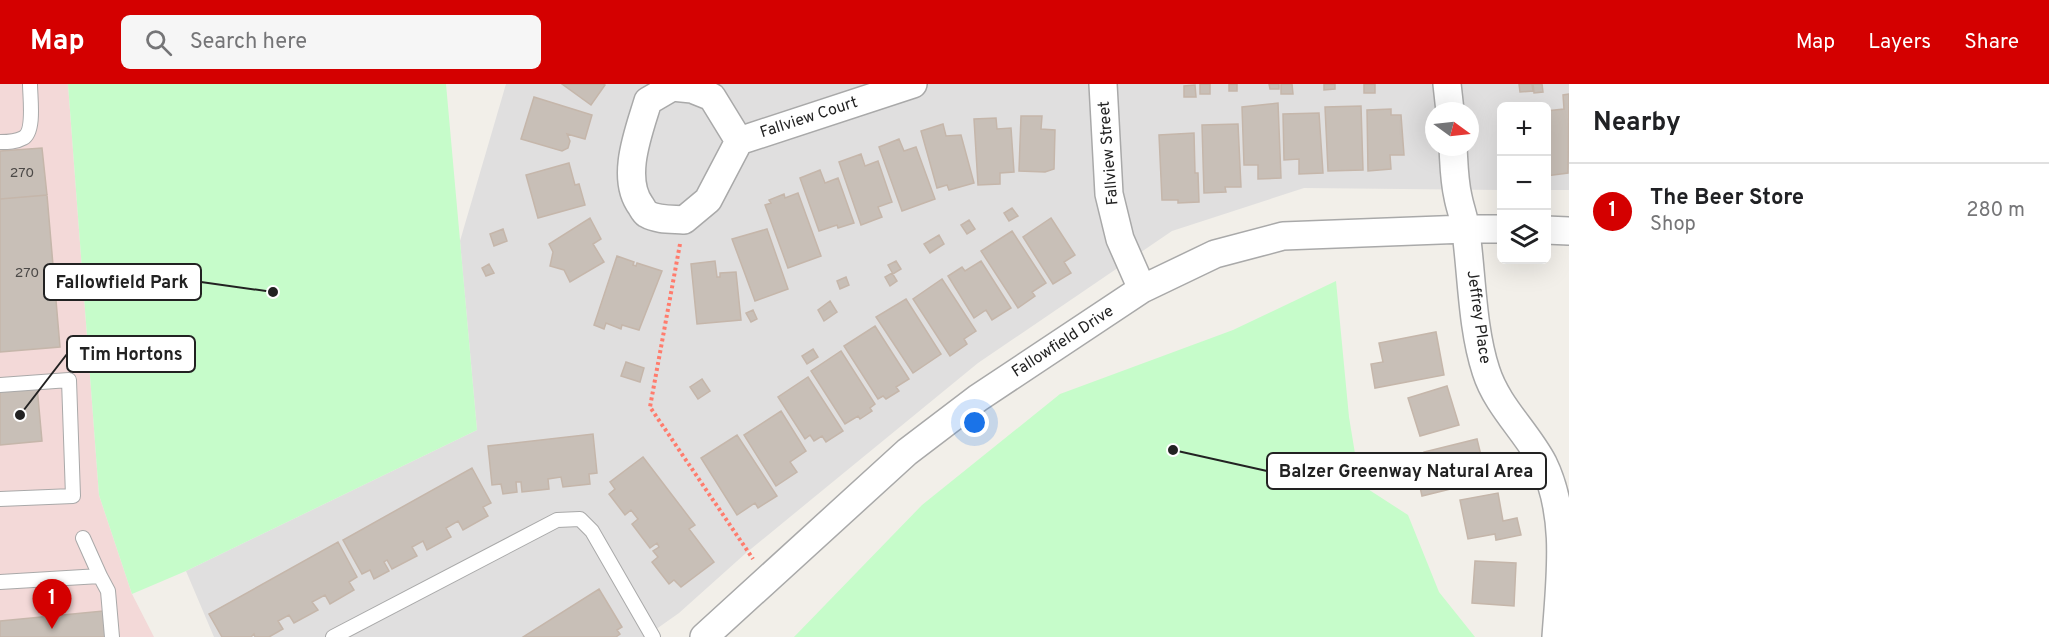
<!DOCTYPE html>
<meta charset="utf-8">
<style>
:root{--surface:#fff;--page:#f6f6f6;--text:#202124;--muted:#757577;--line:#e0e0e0;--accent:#d40000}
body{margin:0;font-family:Overpass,sans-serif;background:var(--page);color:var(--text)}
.controls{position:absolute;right:18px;top:18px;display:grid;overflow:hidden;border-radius:9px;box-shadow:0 6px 24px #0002}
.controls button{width:54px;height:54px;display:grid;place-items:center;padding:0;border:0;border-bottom:2px solid var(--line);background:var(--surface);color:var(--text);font:30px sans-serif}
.compass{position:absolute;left:1425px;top:18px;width:54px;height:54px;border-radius:50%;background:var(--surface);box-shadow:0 6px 24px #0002;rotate:105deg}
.you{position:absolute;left:975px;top:339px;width:21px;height:21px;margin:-15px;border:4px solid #fff;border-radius:50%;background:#1a73e8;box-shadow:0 0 0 9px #1a73e833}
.badge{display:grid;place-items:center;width:39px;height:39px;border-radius:50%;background:var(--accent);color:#fff;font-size:20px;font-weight:700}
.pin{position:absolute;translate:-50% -50px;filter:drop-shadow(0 2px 3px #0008)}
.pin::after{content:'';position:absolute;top:32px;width:21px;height:18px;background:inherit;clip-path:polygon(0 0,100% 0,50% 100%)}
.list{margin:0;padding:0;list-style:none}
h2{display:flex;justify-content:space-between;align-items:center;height:78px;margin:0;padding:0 24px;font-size:26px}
h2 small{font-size:20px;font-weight:400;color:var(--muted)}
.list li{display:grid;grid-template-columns:39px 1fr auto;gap:18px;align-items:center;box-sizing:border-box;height:96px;padding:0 24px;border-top:2px solid var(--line)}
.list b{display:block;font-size:22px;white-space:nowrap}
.list p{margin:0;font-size:20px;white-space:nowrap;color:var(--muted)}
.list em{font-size:20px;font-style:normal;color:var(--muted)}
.icon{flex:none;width:33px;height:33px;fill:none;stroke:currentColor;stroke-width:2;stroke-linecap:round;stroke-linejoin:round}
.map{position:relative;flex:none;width:1569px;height:553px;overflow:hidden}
header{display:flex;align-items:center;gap:36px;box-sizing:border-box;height:84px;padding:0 30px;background:var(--accent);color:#fff}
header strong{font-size:28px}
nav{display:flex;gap:33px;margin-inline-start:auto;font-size:21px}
.search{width:420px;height:54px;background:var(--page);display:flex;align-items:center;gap:15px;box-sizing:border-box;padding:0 21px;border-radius:9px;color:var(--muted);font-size:22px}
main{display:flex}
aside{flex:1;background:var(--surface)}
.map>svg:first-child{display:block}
.residential{fill:#e0dfdf;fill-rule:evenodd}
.commercial{fill:#f3d9d8}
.park{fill:#c6fcca}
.building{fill:#c8bfb7;stroke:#c5b6aa;stroke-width:1.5}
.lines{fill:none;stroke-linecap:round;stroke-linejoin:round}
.service-casing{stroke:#a9a9a9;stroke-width:16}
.minor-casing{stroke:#a9a9a9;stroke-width:30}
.path{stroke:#ff7c6d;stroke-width:4;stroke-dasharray:3 3;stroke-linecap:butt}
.service{stroke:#fff;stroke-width:14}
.minor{stroke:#fff;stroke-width:27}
.labels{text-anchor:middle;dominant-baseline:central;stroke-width:4.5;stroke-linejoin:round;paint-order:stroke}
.number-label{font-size:14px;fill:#4c4947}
.street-label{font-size:16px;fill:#222;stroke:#fff}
.leader{fill:none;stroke:#222;stroke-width:2}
.callout-dot{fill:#222;stroke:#fff;stroke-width:2}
.callout{fill:#fff;stroke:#222;stroke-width:2}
.callout-label{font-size:18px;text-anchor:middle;font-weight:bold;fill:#222}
</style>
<header>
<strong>Map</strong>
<div class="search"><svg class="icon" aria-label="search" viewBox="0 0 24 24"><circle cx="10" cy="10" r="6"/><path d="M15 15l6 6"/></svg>Search here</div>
<nav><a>Map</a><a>Layers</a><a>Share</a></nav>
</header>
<main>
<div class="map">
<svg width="1569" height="553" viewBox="0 0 1569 553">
<rect width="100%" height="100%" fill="#f2efe9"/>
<!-- residential -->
<path class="residential" d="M506 0H1569V106H1547L1546 22H1502L1501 106 1304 104 1172 147 978 279 746 469 679 529 645 553H214L186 487 477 346 460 157ZM1434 27H1470V63H1434Z"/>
<!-- commercial -->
<path class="commercial" d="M0 0H68L99 411 132 510 154 553H0Z"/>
<!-- park -->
<path class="park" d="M68 0H446L477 346 186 487 132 510 99 411Z
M1336 197 1349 333 1360 400 1408 431 1439 508 1475 553H794L922 421 1060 310 1233 246Z"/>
<!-- building -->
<path class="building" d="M562 0H603L605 1 591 21Z
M1200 0H1210V10H1200Z
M1229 0H1237V7H1229Z
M1269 0H1279V5H1270Z
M1281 0H1292L1293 10H1281Z
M1324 0H1335V5L1324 6Z
M1364 0H1375V9H1364Z
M1519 0H1532L1533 7 1520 8Z
M1533 0H1542L1543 8 1534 9Z
M1195 1 1196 13H1184V2Z
M1569 10 1568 89 1546 92V27L1564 25 1563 11Z
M534 13 592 31 585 55 567 50 570 57 568 64 562 67 521 55Z
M1278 19 1281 94 1258 95V81H1244L1242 23Z
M1361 22 1363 86 1328 87 1325 23Z
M1391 25V31H1401L1404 71H1390L1391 85 1368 87 1367 26Z
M1319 29 1323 89 1299 90V75L1284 76 1283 30Z
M1502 30V55L1498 31Z
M1021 32H1042L1041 45 1055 46 1054 85 1045 88 1019 87Z
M996 34 997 45 1011 44 1014 88 1000 89V100L978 101 974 35Z
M943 40 946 52 961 51 974 99 949 106 947 101 937 104 921 47Z
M1238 40 1241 103H1225L1226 108 1204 109 1202 41Z
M1194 49 1195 89H1198L1199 118 1178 119V116H1162L1159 51Z
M899 55 904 67 916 63 935 115 902 127 879 63Z
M42 64 47 111 0 115V67Z
M861 70 865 82 878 77 892 118 878 123 882 133 861 141 839 78Z
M569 79 575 101 579 100 585 121 538 134 526 91Z
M820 86 825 99 838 94 854 139 838 144 837 141 819 147 800 94Z
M798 109 821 172 788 184 765 121 771 119 769 116 784 110 785 114Z
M47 111 60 263 0 268V115Z
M1012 124 1018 132 1009 137 1004 129Z
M590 134 601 155 593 160 604 178 570 198 564 186 550 182 553 168 549 160Z
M1051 134 1075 171 1064 178 1071 189 1053 200 1023 153Z
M969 136 975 145 967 150 961 141Z
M503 145 507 157 494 162 490 150Z
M767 145 788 205 755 217 732 155Z
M1012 147 1046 199 1032 208 1035 212 1018 224 981 167Z
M939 151 944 160 930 169 924 160Z
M617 172 634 178 633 181 636 182 637 179 662 187 639 246 622 241 621 245 606 239 604 245 594 241Z
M715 177 717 193H720V189L736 188 741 236 697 240 691 180Z
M896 177 901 185 893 190 888 181Z
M981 177 1011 224 992 236 986 226 974 234 948 192 962 183 965 187Z
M489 180 494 189 486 192 482 184Z
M892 189 897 197 890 202 885 193Z
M846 193 849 201 840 205 837 197Z
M942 195 976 247 964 255 967 260 950 272 913 215Z
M906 215 941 270 913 289 876 233Z
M830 217 837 228 824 237 818 226Z
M753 226 757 235 751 238 746 229Z
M875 242 909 295 896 303 899 307 886 315 883 312 878 315 844 262Z
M1436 248 1444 291 1375 304 1371 280 1383 278 1379 259Z
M813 265 818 273 807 280 802 272Z
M841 267 875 320 870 324 872 327 860 335 858 332 845 340 811 287Z
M626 278 644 284 640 298 621 292Z
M808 293 843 347 826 358 822 352 814 357 810 351 805 355 778 313Z
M702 295 710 307 698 315 690 303Z
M37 302 42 357 0 361V306Z
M1447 302 1459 341 1420 352 1408 314Z
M781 327 806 367 790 378 797 388 776 402 744 351Z
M593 350 597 389 589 390 590 400 563 403 561 393 548 395 549 405 522 408 521 398H516L517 408 503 410 501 400 492 401 488 362Z
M737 351 777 412 758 424 755 419 737 431 701 374Z
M1477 355 1487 396 1422 412 1417 390 1428 387 1424 368Z
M643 373 695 441 689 445 714 478 681 503 674 496 669 500 652 478 658 473 653 467 659 463 657 459 650 464 632 440 638 435 631 426 625 431 609 410 615 405 610 398Z
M472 384 491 419 483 423 488 432 463 446 458 437 446 444 451 453 427 466 423 457 412 463 417 472 392 485 387 476 384 478 389 487 374 495 370 486 362 490 343 456Z
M1498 409 1503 437 1517 434 1521 451 1496 456 1495 450 1468 455 1460 416Z
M338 458 357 493 349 498 354 506 330 520 325 511 312 518 318 526 294 539 289 531 278 537 283 545 269 553H255L254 550 251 553H222L209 530Z
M1475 477 1516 479 1514 522 1472 519Z
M599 505 622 543 617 546 620 550 616 553H523Z
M103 527 106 553H0V537Z"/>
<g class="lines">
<!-- service casing -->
<g class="service-casing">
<path id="service" d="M0 58C8 58 16 58 23 54 35 48 30 13 30 0
M0 301 69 296 73 412 0 415
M100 492 108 507 112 553
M0 498 100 492 83 454
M333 553 557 436 580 435 592 447 653 553"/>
</g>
<!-- minor casing -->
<g class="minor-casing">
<path id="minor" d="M1103 0 1109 110 1120 155 1142 205
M1447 0 1450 27
M739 57 712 13 692 5 672 3 648 17C639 47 620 94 641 122 643 125 644 128 647 130 657 136 673 135 684 136L708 116 739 57 913 0
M1453 63C1454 79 1454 96 1458 113 1460 124 1465 136 1466 148 1472 193 1472 244 1486 287 1497 322 1526 347 1543 379 1569 432 1560 495 1556 553
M1546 146 1569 147
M704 553 907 368 978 314 1142 205 1215 170 1283 152 1466 145H1502"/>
</g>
<!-- path -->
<path class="path" d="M680 160 650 323 753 475"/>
<!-- service -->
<use href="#service" class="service"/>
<!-- minor -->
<use href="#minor" class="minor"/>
</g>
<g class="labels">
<!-- number labels -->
<g class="number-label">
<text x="22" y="89">270</text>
<text x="27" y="189">270</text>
</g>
<!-- street labels -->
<g class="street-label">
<text transform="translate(809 34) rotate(-18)">Fallview Court</text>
<text transform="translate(1109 69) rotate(-95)">Fallview Street</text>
<text transform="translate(1478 233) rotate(82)">Jeffrey Place</text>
<text transform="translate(1063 258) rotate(-33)">Fallowfield Drive</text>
</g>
</g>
<!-- callouts -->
<path class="leader" d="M273 208L201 198M20 331L67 270M1173 366L1267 387"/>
<g class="callout-dot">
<circle cx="273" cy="208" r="6"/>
<circle cx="20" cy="331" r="6"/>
<circle cx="1173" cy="366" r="6"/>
</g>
<g class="callout">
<rect x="44" y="180" width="157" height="36" rx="6"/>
<rect x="67" y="252" width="128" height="36" rx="6"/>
<rect x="1267" y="369" width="279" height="36" rx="6"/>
</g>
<g class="callout-label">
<text x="122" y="204">Fallowfield Park</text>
<text x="131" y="276">Tim Hortons</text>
<text x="1406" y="393">Balzer Greenway Natural Area</text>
</g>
</svg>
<div class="controls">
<button>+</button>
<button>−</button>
<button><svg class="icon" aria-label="layers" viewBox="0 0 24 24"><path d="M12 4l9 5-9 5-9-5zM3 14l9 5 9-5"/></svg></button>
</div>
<svg class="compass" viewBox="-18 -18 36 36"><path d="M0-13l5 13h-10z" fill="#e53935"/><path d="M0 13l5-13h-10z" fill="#757577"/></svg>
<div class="you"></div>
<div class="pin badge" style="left:52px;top:545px">1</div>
</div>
<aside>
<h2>Nearby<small></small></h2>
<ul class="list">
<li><span class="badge">1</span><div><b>The Beer Store</b><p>Shop</p></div><em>280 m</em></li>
</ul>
</aside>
</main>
